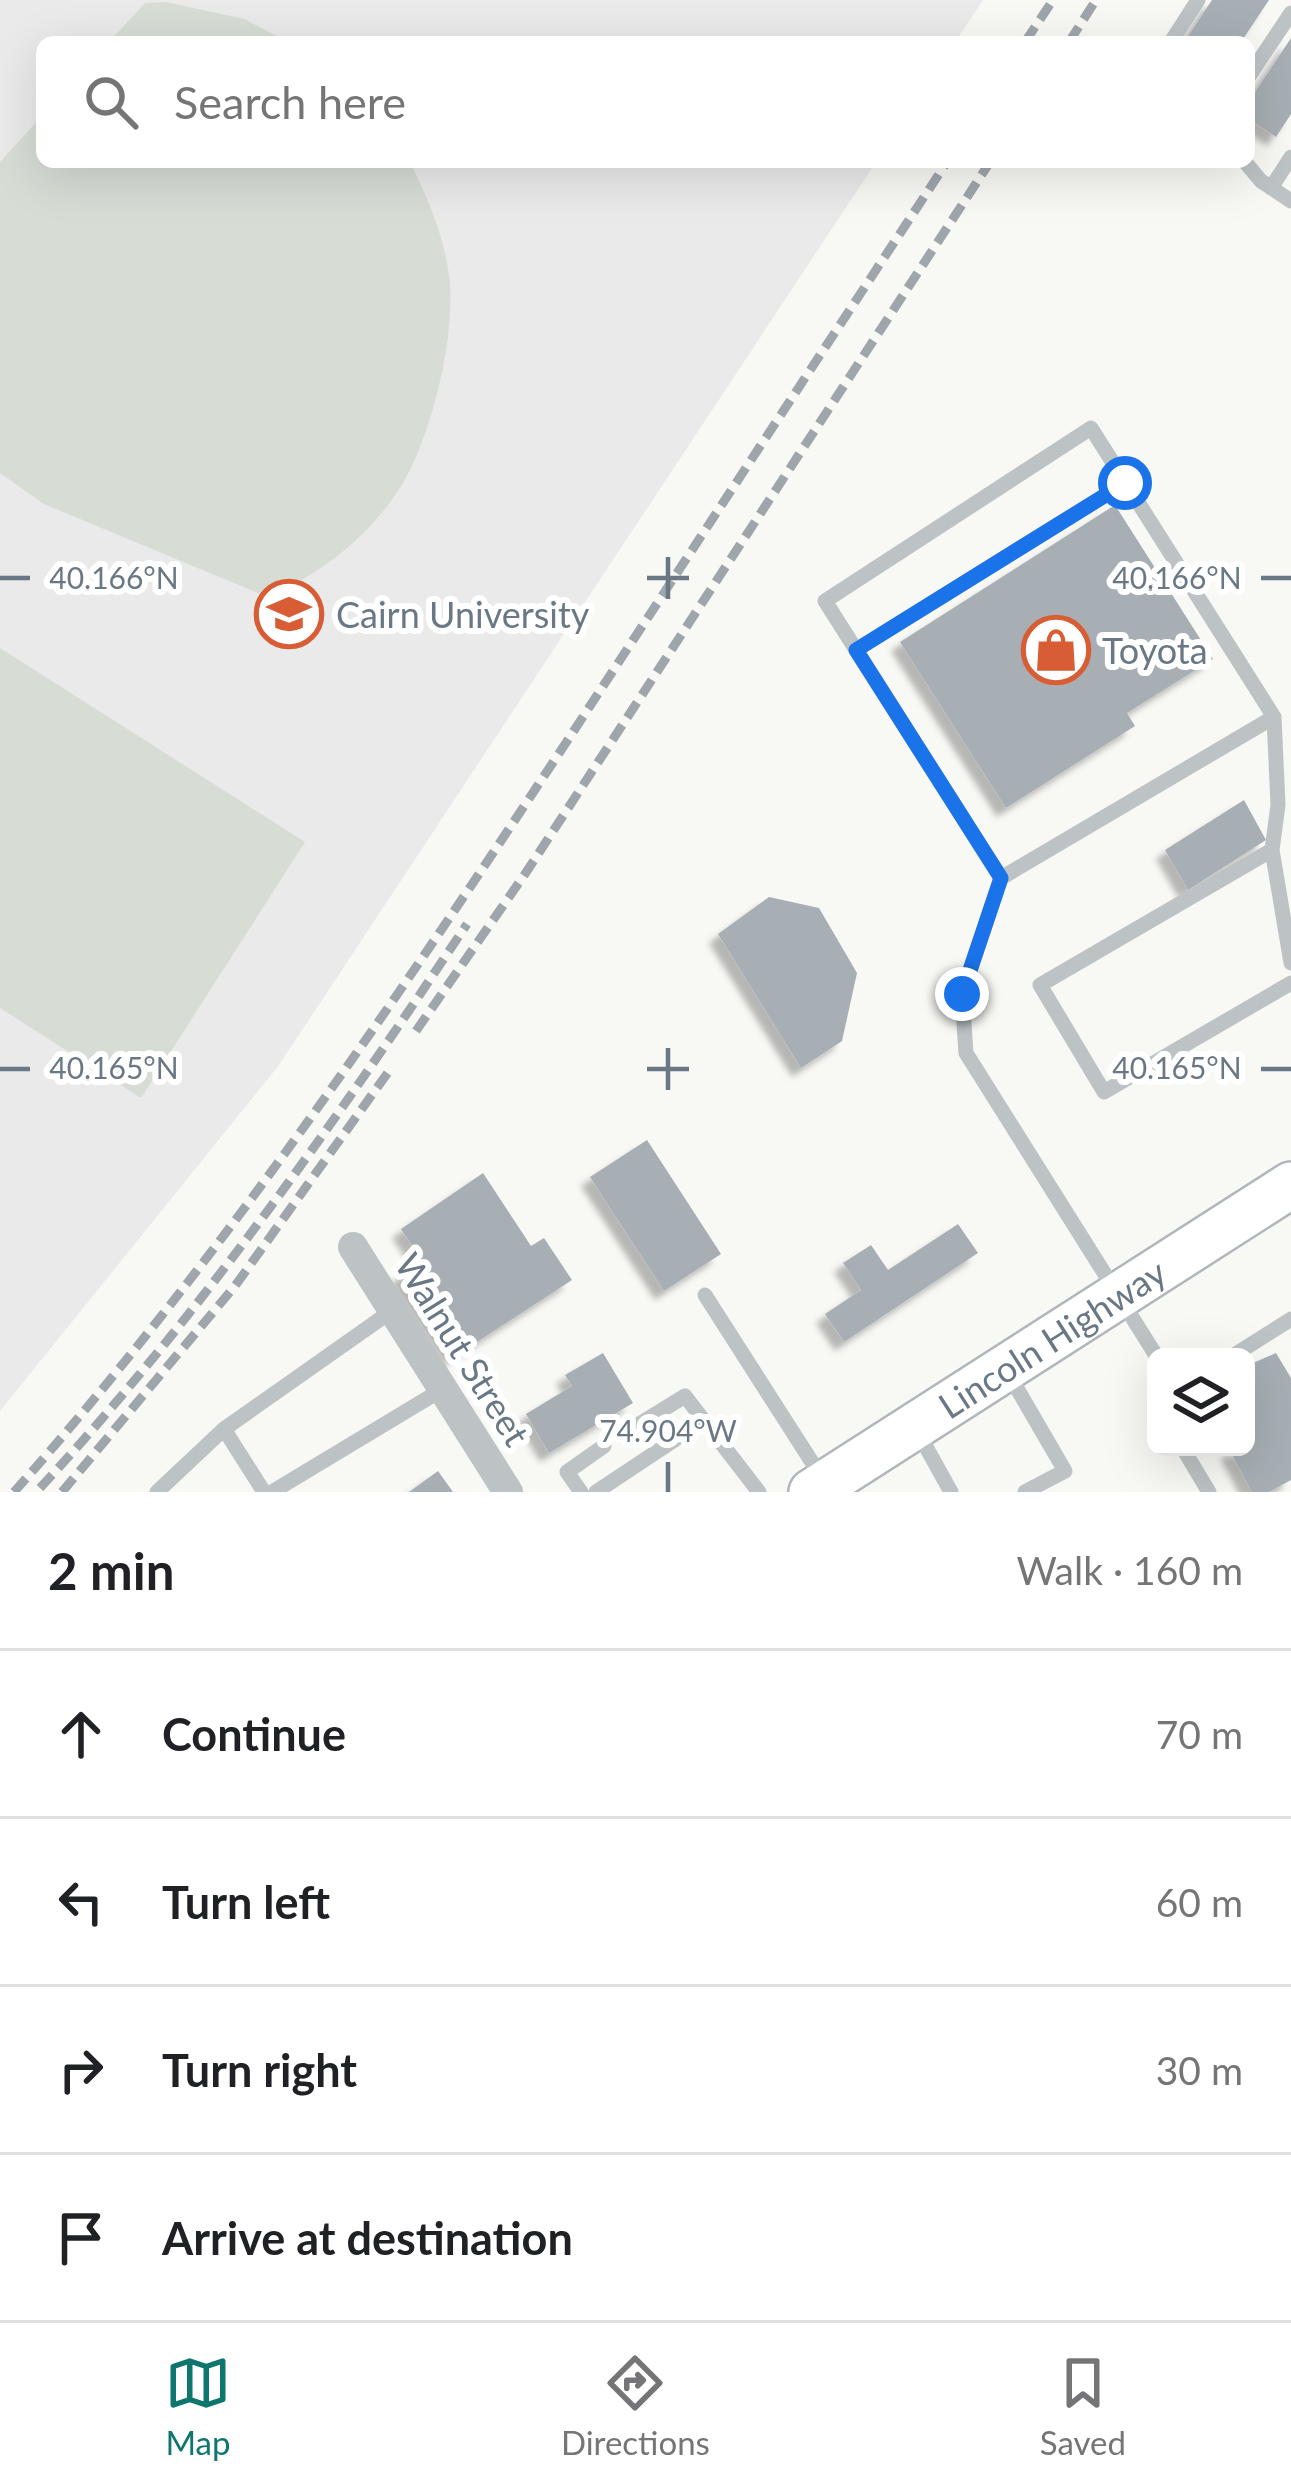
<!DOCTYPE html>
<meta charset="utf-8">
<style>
:root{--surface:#fff;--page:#f6f6f6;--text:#202124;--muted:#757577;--line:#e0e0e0;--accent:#0f766e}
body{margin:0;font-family:Lato,sans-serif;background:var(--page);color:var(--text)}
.controls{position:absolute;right:36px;bottom:36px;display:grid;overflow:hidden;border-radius:18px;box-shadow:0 12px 48px #0002}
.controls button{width:108px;height:108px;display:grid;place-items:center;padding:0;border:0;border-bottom:3px solid var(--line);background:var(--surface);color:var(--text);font:60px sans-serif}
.stop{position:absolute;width:36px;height:36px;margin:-27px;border:9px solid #1a73e8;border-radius:50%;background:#fff}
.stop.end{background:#1a73e8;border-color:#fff;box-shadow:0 3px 12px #0008}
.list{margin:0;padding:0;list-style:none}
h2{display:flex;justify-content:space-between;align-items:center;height:156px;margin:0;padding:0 48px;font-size:51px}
h2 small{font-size:39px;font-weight:400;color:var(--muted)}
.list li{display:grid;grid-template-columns:78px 1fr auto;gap:36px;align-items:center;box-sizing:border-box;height:168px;padding:0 48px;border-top:3px solid var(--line)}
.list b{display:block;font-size:45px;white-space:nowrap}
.list em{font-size:39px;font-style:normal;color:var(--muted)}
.icon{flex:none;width:66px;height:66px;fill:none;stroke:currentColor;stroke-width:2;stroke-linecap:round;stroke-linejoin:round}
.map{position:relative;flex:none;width:1291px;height:1492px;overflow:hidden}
.search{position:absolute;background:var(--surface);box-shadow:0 12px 48px #0002;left:36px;right:36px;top:36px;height:132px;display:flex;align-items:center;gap:30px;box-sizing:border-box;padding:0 42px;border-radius:18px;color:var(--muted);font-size:45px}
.sheet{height:828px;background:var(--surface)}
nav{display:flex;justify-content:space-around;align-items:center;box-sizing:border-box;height:168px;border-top:3px solid var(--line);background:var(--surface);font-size:33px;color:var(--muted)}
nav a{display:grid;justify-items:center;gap:6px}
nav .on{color:var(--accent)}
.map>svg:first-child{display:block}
.built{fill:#e9eae9}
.green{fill:#d7dcd5}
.building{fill:#a7afb4;filter:url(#shadow)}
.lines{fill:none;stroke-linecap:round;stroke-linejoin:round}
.primary-casing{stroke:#b1b6ba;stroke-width:50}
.service{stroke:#bdc2c5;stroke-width:15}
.minor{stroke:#bdc2c5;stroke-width:30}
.primary{stroke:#fff;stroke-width:45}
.rail{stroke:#9fa6ab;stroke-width:9;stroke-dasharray:18 9;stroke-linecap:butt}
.route{stroke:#1a73e8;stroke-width:15}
.ticks{fill:none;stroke:#697884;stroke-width:4.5}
.labels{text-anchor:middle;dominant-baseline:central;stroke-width:12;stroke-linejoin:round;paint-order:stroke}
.poi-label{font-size:36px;fill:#697884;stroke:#fff;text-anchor:start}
.street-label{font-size:36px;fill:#697884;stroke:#fff}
.ticks-label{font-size:30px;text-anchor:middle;fill:#697884;stroke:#fff;stroke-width:12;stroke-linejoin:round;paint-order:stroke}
</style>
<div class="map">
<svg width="1291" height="1492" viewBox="0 0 1291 1492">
<defs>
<filter id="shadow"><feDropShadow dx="-9" dy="9" stdDeviation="3" flood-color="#0004"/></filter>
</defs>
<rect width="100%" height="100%" fill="#f8f8f5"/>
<!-- built -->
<path class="built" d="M0 0H983L955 42H42V162H876L279 1065 0 1411Z"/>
<!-- green -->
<path class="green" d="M166 2 244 19 288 42H109L145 3Z
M42 116V162H410C428 199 443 233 449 275 457 333 431 439 400 488 369 536 318 578 265 596L44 504 0 473V162Z
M0 648 305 842 141 1098 0 1008Z"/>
<!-- building -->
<path class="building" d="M1212 0H1269L1241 42H1184Z
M1291 38V114L1276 137 1249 119V101Z
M1115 505 1213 659 1127 713 1135 726 1006 808 900 642Z
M1244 800 1266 840 1188 890 1165 850Z
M769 897 819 908 857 973 842 1041 801 1068 718 934Z
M647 1140 721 1254 664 1291 590 1177Z
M483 1173 531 1246 544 1238 572 1280 454 1357 400 1275 422 1260 401 1229Z
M958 1224 978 1253 844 1342 825 1314 861 1290 843 1263 871 1245 888 1270Z
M603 1353 633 1403 549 1453 526 1414 572 1386 565 1375Z
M1276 1353 1291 1378V1480L1269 1492H1252L1230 1451 1232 1447H1246V1427L1252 1423 1246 1414V1366Z
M438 1471 453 1492H409Z"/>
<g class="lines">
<!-- primary casing -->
<g class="primary-casing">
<g id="primary">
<path id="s1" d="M812 1492 1291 1185"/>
</g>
</g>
<!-- service -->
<path class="service" d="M1171 42 1198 0
M1249 76 1291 13
M1245 162 1261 181 1291 201
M1271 188 1291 157
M856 650 1125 483
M1274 717 1278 805 1272 850 1291 963
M1272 850 1040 985 1104 1092 1291 983
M1001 878 825 601 1091 428 1274 717 1001 878 962 995 966 1053 1157 1357
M705 1295 824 1481
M1231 1357 1291 1319
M1008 1373 1065 1471 1025 1492
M916 1429 951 1492
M625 1433 685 1396 759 1492
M1182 1447 1209 1492
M157 1492 224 1429
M264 1492 224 1429 393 1310
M272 1492 443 1389
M581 1492 567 1472 604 1446
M596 1492 703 1421"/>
<!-- minor -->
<path class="minor" d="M353 1247 508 1492"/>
<!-- primary -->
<use href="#primary" class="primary"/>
<!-- rail -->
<path class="rail" d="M1025 42 1053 0
M1069 42 1096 0
M416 1031 525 874 990 162
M40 1488C200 1315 337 1120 467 924
M14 1492C224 1256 400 995 573 732 697 542 822 352 947 162
M62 1492 235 1286 389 1071"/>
</g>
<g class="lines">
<!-- route -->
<path class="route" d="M962 994 1001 878 856 650 1125 483"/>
</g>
<!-- ticks -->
<path class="ticks" d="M668 557V599M0 578H30M647 578H689M1261 578H1291M668 1048V1090M0 1069H30M647 1069H689M1261 1069H1291M668 1462V1492"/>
<!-- icons -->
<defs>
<g id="university-ring" transform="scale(3.45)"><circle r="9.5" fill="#fff" stroke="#d85d35" stroke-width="1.5"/><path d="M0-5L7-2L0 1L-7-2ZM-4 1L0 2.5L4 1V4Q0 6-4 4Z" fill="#d85d35"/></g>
<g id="shop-ring" transform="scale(3.45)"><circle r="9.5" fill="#fff" stroke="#d85d35" stroke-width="1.5"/><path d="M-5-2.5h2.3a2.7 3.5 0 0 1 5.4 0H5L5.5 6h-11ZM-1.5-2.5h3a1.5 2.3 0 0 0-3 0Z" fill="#d85d35"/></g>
</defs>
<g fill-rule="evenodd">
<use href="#university-ring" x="289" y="614"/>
<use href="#shop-ring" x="1056" y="650"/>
</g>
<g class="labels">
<!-- poi labels -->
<g class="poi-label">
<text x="336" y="614">Cairn University</text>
<text x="1102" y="650">Toyota</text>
</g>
<!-- street labels -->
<g class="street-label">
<text stroke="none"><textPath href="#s1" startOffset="285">Lincoln Highway</textPath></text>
<text transform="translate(463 1349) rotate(58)">Walnut Street</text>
</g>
</g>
<g class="ticks-label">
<text x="114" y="589">40.166°N</text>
<text x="1177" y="589">40.166°N</text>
<text x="114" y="1079">40.165°N</text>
<text x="1177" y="1079">40.165°N</text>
<text x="668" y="1442">74.904°W</text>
</g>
</svg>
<div class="controls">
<button><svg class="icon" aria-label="layers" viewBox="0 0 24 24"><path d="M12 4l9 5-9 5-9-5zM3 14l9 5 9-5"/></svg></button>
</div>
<div class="stop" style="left:1125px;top:483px"></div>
<div class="stop end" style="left:962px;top:994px"></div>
<div class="search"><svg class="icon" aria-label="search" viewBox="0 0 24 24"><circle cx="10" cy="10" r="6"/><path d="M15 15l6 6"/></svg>Search here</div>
</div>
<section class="sheet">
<h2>2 min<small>Walk · 160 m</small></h2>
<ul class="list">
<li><svg class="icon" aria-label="ahead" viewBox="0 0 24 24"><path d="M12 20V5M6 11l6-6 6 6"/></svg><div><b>Continue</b></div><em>70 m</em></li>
<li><svg class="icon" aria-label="left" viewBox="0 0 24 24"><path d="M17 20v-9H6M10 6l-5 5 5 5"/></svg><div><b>Turn left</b></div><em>60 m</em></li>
<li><svg class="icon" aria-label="right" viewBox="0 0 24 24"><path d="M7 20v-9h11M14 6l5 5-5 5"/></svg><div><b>Turn right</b></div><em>30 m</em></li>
<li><svg class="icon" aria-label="arrive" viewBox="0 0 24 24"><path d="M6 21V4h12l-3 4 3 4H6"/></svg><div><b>Arrive at destination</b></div></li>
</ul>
</section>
<nav>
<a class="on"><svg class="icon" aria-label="map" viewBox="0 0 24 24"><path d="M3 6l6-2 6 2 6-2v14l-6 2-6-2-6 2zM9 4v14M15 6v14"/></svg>Map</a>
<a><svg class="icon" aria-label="directions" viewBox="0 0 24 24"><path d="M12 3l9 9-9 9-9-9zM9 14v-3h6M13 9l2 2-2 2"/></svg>Directions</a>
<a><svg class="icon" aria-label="saved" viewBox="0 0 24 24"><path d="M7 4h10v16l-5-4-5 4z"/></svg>Saved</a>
</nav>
